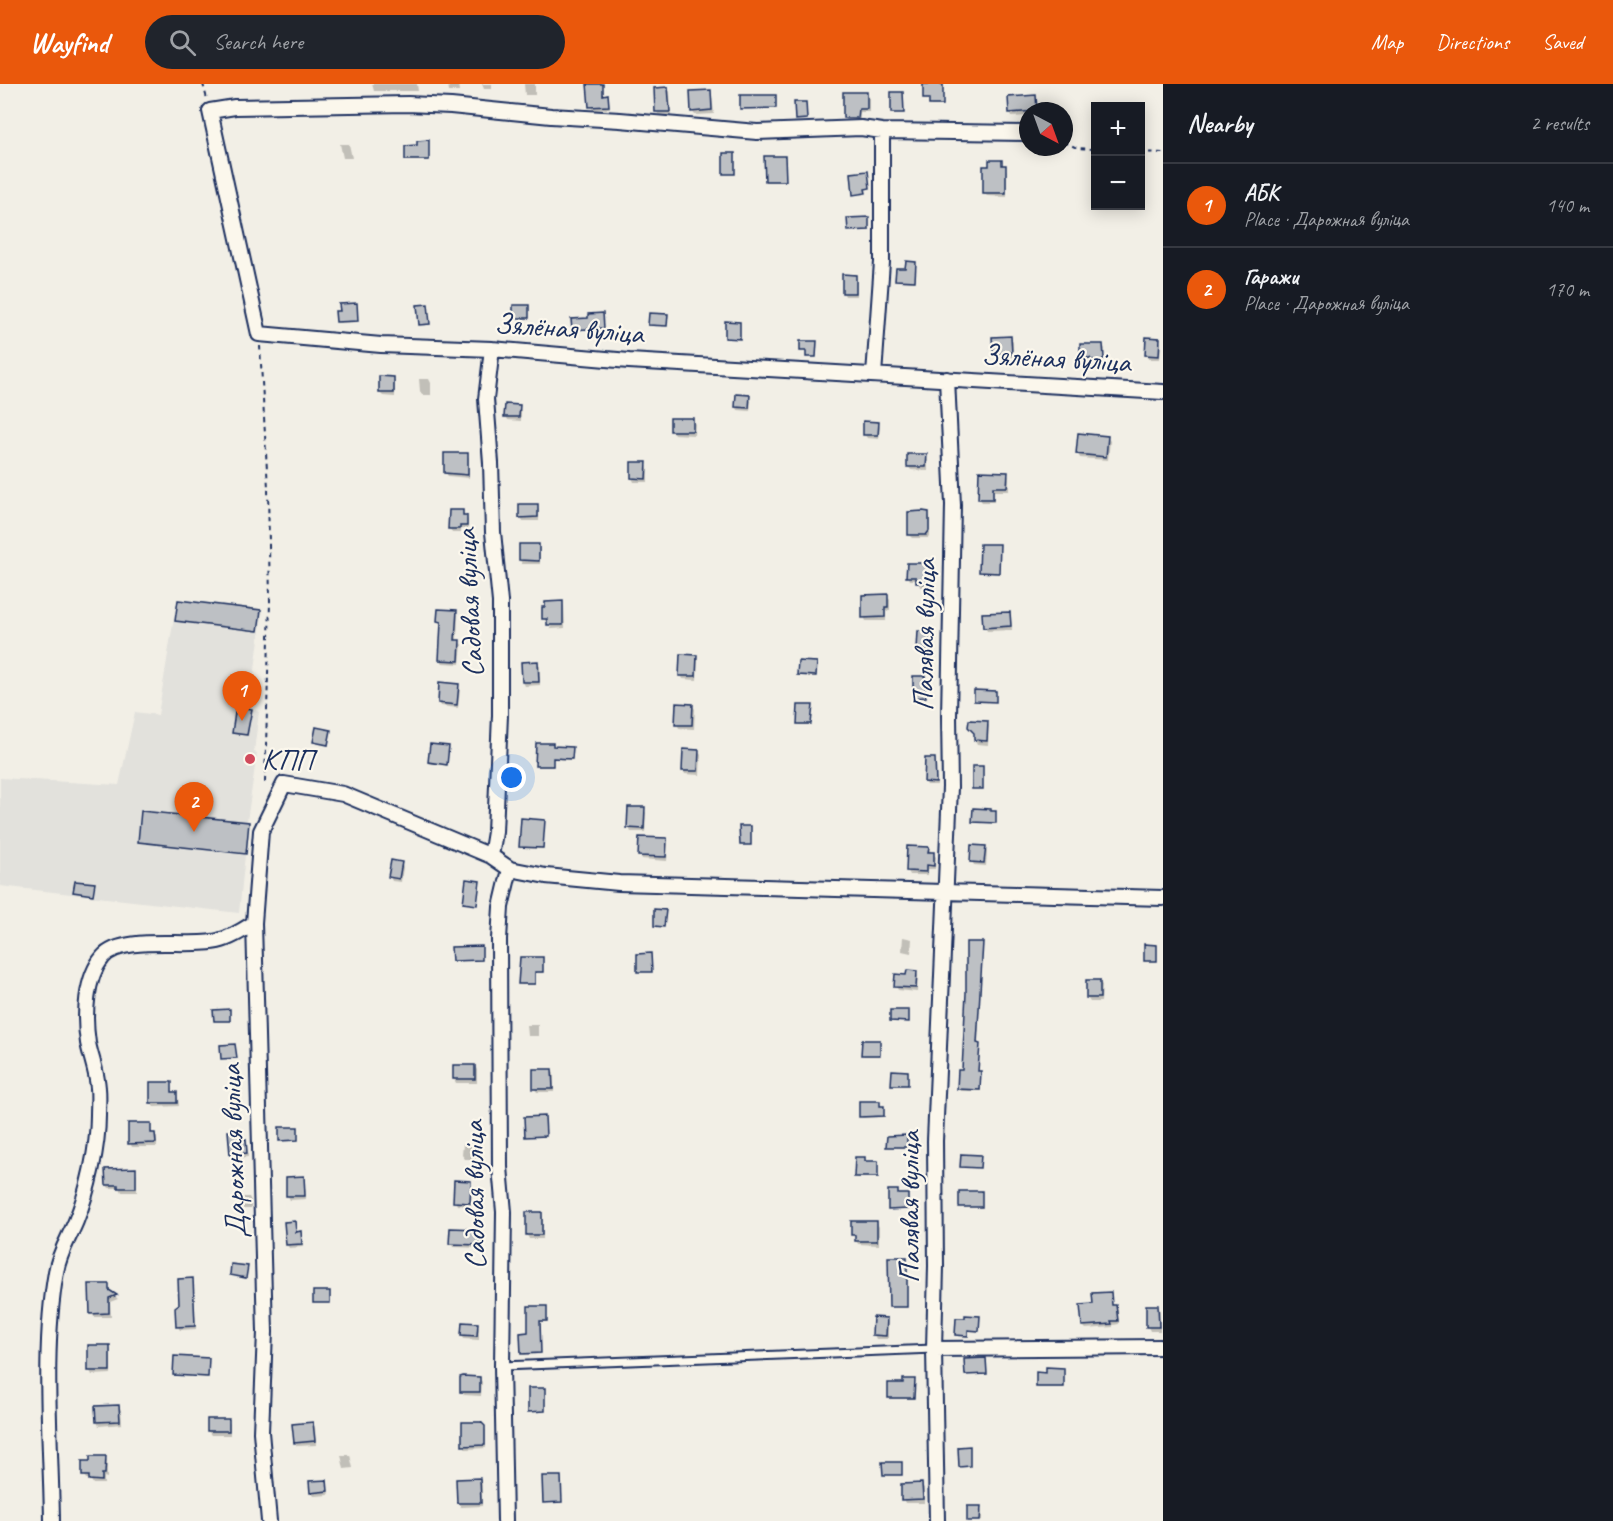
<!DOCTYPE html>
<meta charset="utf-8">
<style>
:root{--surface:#171b24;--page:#20242c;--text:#f1f3f6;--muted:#9ea1a6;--line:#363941;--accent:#ea580c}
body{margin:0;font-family:Caveat,sans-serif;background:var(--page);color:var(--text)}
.controls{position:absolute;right:18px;top:18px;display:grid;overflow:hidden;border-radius:0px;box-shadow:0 3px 15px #0003}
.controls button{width:54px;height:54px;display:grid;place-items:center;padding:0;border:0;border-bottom:2px solid var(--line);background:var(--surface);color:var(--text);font:30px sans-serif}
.compass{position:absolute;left:1019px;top:18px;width:54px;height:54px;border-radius:50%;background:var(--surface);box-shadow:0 3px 15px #0003;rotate:139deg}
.you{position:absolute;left:512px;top:694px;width:21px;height:21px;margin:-15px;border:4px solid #fff;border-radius:50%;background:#1a73e8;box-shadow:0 0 0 9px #1a73e833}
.badge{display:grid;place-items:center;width:39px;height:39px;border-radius:50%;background:var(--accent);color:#fff;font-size:20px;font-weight:700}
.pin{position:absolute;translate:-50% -50px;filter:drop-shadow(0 2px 3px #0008)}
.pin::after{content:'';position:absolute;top:32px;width:21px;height:18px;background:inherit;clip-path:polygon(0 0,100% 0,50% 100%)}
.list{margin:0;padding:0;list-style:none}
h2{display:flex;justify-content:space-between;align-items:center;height:78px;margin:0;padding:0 24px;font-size:26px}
h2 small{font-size:20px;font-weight:400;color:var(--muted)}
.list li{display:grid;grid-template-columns:39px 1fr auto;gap:18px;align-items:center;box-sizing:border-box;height:84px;padding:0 24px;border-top:2px solid var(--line)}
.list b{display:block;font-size:22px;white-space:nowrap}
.list p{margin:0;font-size:20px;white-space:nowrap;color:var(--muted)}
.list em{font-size:20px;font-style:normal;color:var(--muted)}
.icon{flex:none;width:33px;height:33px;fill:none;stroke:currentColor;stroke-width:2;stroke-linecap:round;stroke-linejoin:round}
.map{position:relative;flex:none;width:1163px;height:1437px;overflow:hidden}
header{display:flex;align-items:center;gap:36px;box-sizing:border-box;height:84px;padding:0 30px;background:var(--accent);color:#fff}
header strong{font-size:28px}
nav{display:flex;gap:33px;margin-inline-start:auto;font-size:21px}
.search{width:420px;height:54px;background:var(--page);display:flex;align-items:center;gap:15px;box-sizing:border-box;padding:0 21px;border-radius:33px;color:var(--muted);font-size:22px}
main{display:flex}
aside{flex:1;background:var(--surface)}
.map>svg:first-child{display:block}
.built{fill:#e2e1dc}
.shadow{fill:#0003}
.building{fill:#bdc0c4;stroke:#1b2f5e;stroke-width:1.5}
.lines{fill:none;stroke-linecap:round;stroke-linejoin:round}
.lane-casing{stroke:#1b2f5e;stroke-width:11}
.street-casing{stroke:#1b2f5e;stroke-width:18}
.path{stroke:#1b2f5e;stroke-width:2;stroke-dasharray:4.5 4.5;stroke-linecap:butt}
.lane{stroke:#fbf7ec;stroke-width:7}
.street{stroke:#fbf7ec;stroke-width:14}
.poi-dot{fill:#d1495b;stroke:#fbf7ec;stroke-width:2}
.labels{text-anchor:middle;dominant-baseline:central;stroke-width:4.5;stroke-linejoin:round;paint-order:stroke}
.street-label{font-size:30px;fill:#1b2f5e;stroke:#fbf7ec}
.poi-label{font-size:30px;fill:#1b2f5e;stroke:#fbf7ec;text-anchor:start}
</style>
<header>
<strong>Wayfind</strong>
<div class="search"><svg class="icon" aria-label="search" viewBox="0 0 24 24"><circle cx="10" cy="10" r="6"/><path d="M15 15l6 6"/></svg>Search here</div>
<nav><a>Map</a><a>Directions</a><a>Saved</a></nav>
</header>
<main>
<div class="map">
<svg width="1163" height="1437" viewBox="0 0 1163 1437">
<rect width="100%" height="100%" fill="#f2efe6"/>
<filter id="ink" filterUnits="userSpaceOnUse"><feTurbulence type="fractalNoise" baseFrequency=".0167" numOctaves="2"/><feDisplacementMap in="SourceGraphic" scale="12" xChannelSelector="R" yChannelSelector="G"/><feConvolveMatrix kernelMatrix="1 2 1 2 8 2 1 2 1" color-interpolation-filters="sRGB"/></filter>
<g filter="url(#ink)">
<!-- built -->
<path class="built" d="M177 515 263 525 250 623 259 628 254 668 257 669 247 737 250 738 247 771H245L239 829 0 802V694L119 701 135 628 158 631Z"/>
<!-- shadow -->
<path class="shadow" d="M372 0H417L418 7H374Z
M448 0H458L459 7H449Z
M482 0H492V5H484Z
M524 0H535V11H525Z
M589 0H602L605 12H607L609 16 610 25 593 26 591 23Z
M942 1 943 22H931L930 16 924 15Z
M668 4 670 8 671 31 659 32 657 28 655 5Z
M710 7 712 11 714 30 695 31 692 27Z
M866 9 869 13V28H860V37H847L845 33Z
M1035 13 1038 27H1028V32L1012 33 1010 29Z
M776 14V25H742Z
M429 59V77H407L406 63H419Z
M340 60H349L352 74H343Z
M785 73 786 98H767L766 97Z
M1001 78 1007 87V113L987 112 984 109 990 83Z
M869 136V147L849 146Z
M916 180 915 198 898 197 907 186Z
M855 192 857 196V212H845L843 208Z
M357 221V238L338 239 337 238Z
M602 232 603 245 574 246Z
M1010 254 1013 258V273L997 274 994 270Z
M1159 255 1161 259 1160 275H1149L1147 271Z
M1103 261 1105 265 1103 280 1084 277 1081 273Z
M393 294 395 298V313L383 312 380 309Z
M419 295H429L431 299V311H422L420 307Z
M749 313 751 317 750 327 738 326 736 322Z
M519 323 521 327V337L508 336 506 332Z
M692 336 695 340 694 351 674 350 672 347Z
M878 339 880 343 879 355 867 354 864 350Z
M1107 353 1110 357 1108 376 1080 374 1078 370Z
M467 371 469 374V394L448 392 445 388Z
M926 372 928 376V387L911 386 908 382Z
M646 380 648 384V398H634L632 394Z
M1007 389 1009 393V407H994V418H982L979 414Z
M537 422 539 426V437H523L521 433Z
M462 428 468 436V445H461V449H452L450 445Z
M928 429 930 433V452L928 454H912L909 451Z
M538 461 540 465V480H522L520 476Z
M1000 463 999 490 982 489 981 488Z
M931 481 934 485 933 503H920L918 496H910L908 492Z
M887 512 890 516V527H886V537H866L864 533Z
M562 518 564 522 565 544 551 545 549 538H546L544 535Z
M456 527 458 531 457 557H459L462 561 460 580 443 579 440 576 441 541 439 537Z
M260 528 258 548 177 536Z
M1009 529 1011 533 1012 546 987 547 985 543Z
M930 549 932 553 931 569H921L918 565Z
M696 572 698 576 697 596 683 595 681 591Z
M537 578 540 582V601L525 602 523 598Z
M816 579V593L800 592 799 591Z
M458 601 460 605 458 624 441 622 439 618Z
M692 621 695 625 694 645 679 644 677 640Z
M812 623 811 641H799L798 640Z
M251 627 248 652 234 650 233 648Z
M987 638 989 642 988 661 977 660 975 656Z
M553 662 572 666V676L553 675V683H538Z
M448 664 447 682 430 679V678Z
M698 667 701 671 700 691 685 690 683 686Z
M934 676 937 701H927L925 698Z
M644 725 646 729 645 748H631L629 744Z
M992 729 996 730V740L974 737Z
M545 738 543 765 522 764 521 763Z
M249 740 246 770 139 758Z
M666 756 668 760 667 777 642 775 640 771Z
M928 764 936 773 935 785H928V791H910L908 787Z
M985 764 987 768 986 782 974 781 972 778Z
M401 779 403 783 401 798 392 797 390 793Z
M94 800 93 812 75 808Z
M903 853 912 855 911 869 902 867Z
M982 860 978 961 980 963 978 988 981 990V1007H960Z
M482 865V877L453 876Z
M542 875 543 889H535V901H521Z
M916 888 918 892 917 908 898 906 896 902Z
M1099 898 1102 901 1101 918H1090L1087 914Z
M527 941H538V952H528Z
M880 958V972H864L863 970Z
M475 982 477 986V999H456L454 995Z
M552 986 554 990V1008H537L535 1005Z
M171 1000 174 1010H176L178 1014 179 1022 154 1023 151 1019Z
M880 1020V1023L884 1024V1033L862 1034 861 1032Z
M150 1040 152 1050H155L157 1054V1063H132L130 1059Z
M239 1048 242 1057H245L247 1061 248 1073 234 1074 231 1070Z
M907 1054V1064L888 1063Z
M463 1060H474L477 1064 476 1075H465L462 1071Z
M864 1074 865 1079H877L878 1094H857Z
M135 1086 137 1090V1108H122L120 1104H109L107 1101Z
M303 1094 305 1098 306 1115 290 1116 288 1112V1095Z
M470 1098 472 1102 471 1122 457 1121 455 1117Z
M897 1107 898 1111 908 1113V1126L889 1125Z
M242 1113H249L251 1117V1125H243L241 1121Z
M541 1129 543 1133V1155H529L527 1151Z
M294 1139 297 1149H300L302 1153 303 1163 289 1164 287 1161Z
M877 1139 879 1143V1161L858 1160 853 1150Z
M478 1147 481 1151 480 1164 453 1163 451 1159Z
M192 1196 194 1199 196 1245 180 1246 178 1243 180 1221Z
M108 1201 110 1208 118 1215 110 1218 111 1233H94L92 1229Z
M1110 1209 1113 1222H1115L1118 1226 1119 1240 1113 1241V1243L1086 1245 1083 1242 1095 1221Z
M1157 1222 1160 1226V1247H1150L1148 1243Z
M546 1224 547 1238H540L541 1270 523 1271 529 1250Z
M979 1234V1248L968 1247V1253L957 1252V1251Z
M886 1235 888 1239V1255H876L874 1251Z
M477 1240 479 1244V1256L464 1255 462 1251Z
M109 1262 111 1266V1290L92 1291 90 1287Z
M209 1277 208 1294 174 1291Z
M1064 1287V1304H1038L1048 1290Z
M480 1295 482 1298 481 1312 464 1311 462 1307Z
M915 1298 914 1315H891L890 1314Z
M119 1322 121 1326 122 1340 99 1342 97 1338Z
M228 1337 230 1340V1351H211L208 1347Z
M313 1340 315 1343 316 1361 297 1362 295 1358Z
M483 1343 486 1347V1364L466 1365 464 1361Z
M341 1371H350L353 1384 344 1385Z
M105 1373 107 1377V1394L104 1393V1400H93L90 1395H86L84 1391Z
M479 1395 482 1399V1422L461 1423 459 1419Z
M326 1397 329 1411 314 1412 311 1408Z
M921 1400 924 1404V1419H905L903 1415Z
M980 1424 982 1428V1437H968Z"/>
<!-- building -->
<path class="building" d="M587 0H603V11L608 10 609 22 589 23Z
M923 0H943V21H929V15H923Z
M668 3 670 28H655L654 4Z
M711 6 712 26 691 28 690 7Z
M843 8H867V25H859L858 34H843Z
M891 8H903L904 29H891Z
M740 11H776V24L740 25Z
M1036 11 1037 27 1009 29 1008 13Z
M794 18H806L807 35 795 36Z
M429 56V76H405V62L417 61V57Z
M723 69H735V90H723Z
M764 72H785L786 97H765Z
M989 76H1002V81H1006V109H983V82H989Z
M868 87 870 104 865 105 866 109 853 111 851 89Z
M869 133V146L848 147 847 134Z
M906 177 916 178 915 197 895 196 896 184H905Z
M842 190 856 191V209H842Z
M357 219 358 237 336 238 335 227H340L339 220Z
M428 220 430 240 419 241 417 221Z
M513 221H529V234H513Z
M603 229 604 244 572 246 571 235 588 234V230Z
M649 229 668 230 667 242 648 241Z
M725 237 740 238V255L725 254Z
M1011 252 1012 270H993L992 253Z
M1146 253 1160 254 1159 272 1145 271Z
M800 257H817L816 273H806V267H800Z
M1080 260H1103L1104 274 1102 276H1090V274H1080Z
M379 292 394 293V309H379Z
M736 310 750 311 749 324 735 323Z
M505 320 520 321 519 333H504Z
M670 334H693V347H670Z
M863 337 879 338 878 351H863Z
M1078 349 1108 352 1106 373 1076 370Z
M444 369H468V391L444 389Z
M907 370H927L926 383H907Z
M631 378H647L646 395 631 394Z
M979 387 1008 388 1007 403H993V415H978Z
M519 420H538V433L519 434Z
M449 426H463V431H467V442H460V445H448Z
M923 427 929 428V447L926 451H908V428Z
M519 460H539V477L519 476Z
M980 460H1000L999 489 979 488Z
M907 479H932V499H916V493H906Z
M888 510V523H885V533L862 534V511Z
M178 516 261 526 258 547 175 537Z
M563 517V541H547V535H542V523H545V518Z
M438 525 457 526 455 556H460L459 577 439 576 441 538 437 537Z
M1010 528 1011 542 983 544 982 529Z
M918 547 931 548 930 566 917 565Z
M680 570 697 571 696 592H679Z
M538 577 539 598H522L521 578Z
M798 577 817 578 816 592 797 591Z
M913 592H925L926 613 913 614Z
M439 598 459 600 457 621 438 619Z
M974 606 996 607V618L974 617Z
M676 619 693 620 692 641H675Z
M798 621H813L811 640H797Z
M236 622 252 625 247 651 232 649Z
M969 636 988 637 987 657 974 656V649L968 643Z
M316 643 331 646 328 661 313 658Z
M536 659H553V662L573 663 572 675 553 674V682H535Z
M430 660 449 662 447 681 428 678Z
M683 665 699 666 698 687H682Z
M925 674H935L936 699 924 698Z
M972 682H983V705H972Z
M628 723H645L644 745 627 744Z
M973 724 991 725V727H996V739L972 738Z
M141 727 249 738 246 770 138 758Z
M521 734 545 736 543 764 519 763Z
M739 742H751V761H740Z
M639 753 667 754 666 773 638 772Z
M971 761 986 762 984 779 970 778Z
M907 762 929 763 928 768H934V782L927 781V788L906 787Z
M391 776 402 778 399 795 388 793Z
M466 795 480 797 477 821 463 819Z
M75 797 95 799 93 811 73 808Z
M654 825 666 826 664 843 654 842Z
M966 858H983L977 959 980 960 978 987H981L980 1006 957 1005 958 986H962L966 909Z
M1144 860 1157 861V877H1144Z
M482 862V876L452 877 451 863Z
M651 869 652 888H637V870Z
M520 873H543V888H535V900H518Z
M907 886 917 887 916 904 894 903 895 890 906 891Z
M1086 896H1100V914H1086Z
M230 925V937H214L213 926Z
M890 926H909V938L890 937Z
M862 956H880V971H861Z
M235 960 237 974 221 975 220 961Z
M453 981H475V995H453Z
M533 985H552L553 1005H533Z
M892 986 908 987V1001H891Z
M150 998H172V1008H177V1019H150Z
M859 1017H880V1022H884V1032L859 1033Z
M545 1032 546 1052 525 1053 524 1033Z
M128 1039H151V1049H155L156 1059 128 1060Z
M279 1043H298V1056L279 1057Z
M240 1046 241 1056 246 1055 247 1069 230 1071 228 1047Z
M907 1051V1063H886L887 1052Z
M961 1070 981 1071 980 1084 960 1083Z
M855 1073H865V1077H878V1093H854Z
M136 1084V1104H118V1101H106L105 1085Z
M304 1092 305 1112H286V1093Z
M454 1096 471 1097 470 1119 453 1118Z
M888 1106H898V1110H908V1125L888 1126Z
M959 1107H982V1123H959Z
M526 1128H542V1151H526Z
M295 1137 296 1148 301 1147 302 1160 286 1161 284 1138Z
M851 1137H877V1157H855V1151H851Z
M450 1144 479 1145V1161L449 1160Z
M888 1173H907V1223H889Z
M231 1180 248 1182 246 1194 230 1191Z
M193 1194 195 1242 176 1243 175 1223 179 1220 178 1195Z
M89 1200H109V1206L117 1211 109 1214V1229L90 1230Z
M313 1207H330V1219H313Z
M1111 1208 1112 1221H1116L1118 1237H1111L1112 1240 1082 1242 1080 1221 1093 1220 1092 1209Z
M1146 1221H1158L1159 1243H1146Z
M528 1222H547V1237H540L541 1269 521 1270 520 1249 528 1248Z
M965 1231 980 1232 979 1247 968 1246V1252L955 1251 956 1234H965Z
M873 1233 887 1234 886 1252 872 1251Z
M462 1238 478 1239 477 1252 461 1251Z
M88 1261H110V1287H88Z
M174 1272 209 1274 208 1293 173 1291Z
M986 1274 987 1290 965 1291 964 1275Z
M1046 1283 1064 1284V1303H1036V1288L1046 1289Z
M463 1292 480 1293V1308H460V1293Z
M903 1295H915L914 1314H888V1299H903Z
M528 1304H545V1327L528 1328Z
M119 1321 120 1337 96 1338 95 1322Z
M207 1335H229V1347H207Z
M313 1338 315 1357 294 1359 292 1340Z
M462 1338H481L485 1342V1361L462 1362Z
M970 1362V1382L959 1383 958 1363Z
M90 1372H106L105 1390H102V1397L89 1396V1392H82V1377H90Z
M882 1378H902V1391H883Z
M542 1392H561L562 1418 543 1419Z
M480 1394 481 1419H457L456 1395Z
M327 1396 328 1407 310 1409 309 1397Z
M922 1399 923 1415 901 1416V1400Z
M967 1422H981L980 1437H967Z"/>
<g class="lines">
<!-- lane casing -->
<g class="lane-casing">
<path id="lane" d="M502 1282 934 1265"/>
</g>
<!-- street casing -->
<g class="street-casing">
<path id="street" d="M1028 49 882 47 861 44 757 48 620 36 551 32 451 22 408 20 235 23 210 27 259 250 381 261 492 265 629 277 1163 308
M874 291 882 178V47
M491 772 495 748 500 631V518L493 448 491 379 486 315 492 265
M934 1265 1163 1263
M52 1437C51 1357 42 1267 56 1188 59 1169 69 1154 76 1137 88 1107 98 1064 98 1031 98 1022 99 1013 98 1004 97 988 91 974 88 959 84 933 85 894 103 873 123 850 188 864 218 857 231 854 243 846 254 839
M269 1437 261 1348 265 1248 254 839 261 747 284 700 343 710 491 772 510 785 546 792 619 799 1163 814
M505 1437 502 1282 504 1128 500 1083 499 855 501 823 510 785
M937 1437 934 1265 936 1182 935 1057 950 703 949 632 953 421 947 295"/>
</g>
<!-- path -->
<path class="path" d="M203 0 207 15
M1064 58 1077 64 1096 65
M1140 68 1163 69
M260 262 268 404 270 518 265 698 269 699"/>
<!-- lane -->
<use href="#lane" class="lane"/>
<!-- street -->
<use href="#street" class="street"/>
</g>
</g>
<!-- markers -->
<circle class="poi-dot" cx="250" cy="675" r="6"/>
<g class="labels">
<!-- street labels -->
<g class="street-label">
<text transform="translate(569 244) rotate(4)">Зялёная вуліца</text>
<text transform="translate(1056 274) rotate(3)">Зялёная вуліца</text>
<text transform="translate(469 519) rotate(-93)">Садовая вуліца</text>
<text transform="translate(924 551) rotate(-89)">Палявая вуліца</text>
<text transform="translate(233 1067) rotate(-92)">Дарожная вуліца</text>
<text transform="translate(474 1111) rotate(-91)">Садовая вуліца</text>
<text transform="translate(909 1123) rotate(-90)">Палявая вуліца</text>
</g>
<!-- poi labels -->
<g class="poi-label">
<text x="262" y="675">КПП</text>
</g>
</g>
</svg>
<div class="controls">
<button>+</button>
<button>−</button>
</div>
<svg class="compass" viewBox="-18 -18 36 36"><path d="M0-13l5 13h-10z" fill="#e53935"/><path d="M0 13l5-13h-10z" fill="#9ea1a6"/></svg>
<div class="you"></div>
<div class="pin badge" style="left:242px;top:637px">1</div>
<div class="pin badge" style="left:194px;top:748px">2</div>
</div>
<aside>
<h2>Nearby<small>2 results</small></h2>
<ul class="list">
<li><span class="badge">1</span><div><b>АБК</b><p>Place · Дарожная вуліца</p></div><em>140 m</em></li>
<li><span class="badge">2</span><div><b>Гаражи</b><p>Place · Дарожная вуліца</p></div><em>170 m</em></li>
</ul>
</aside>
</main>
